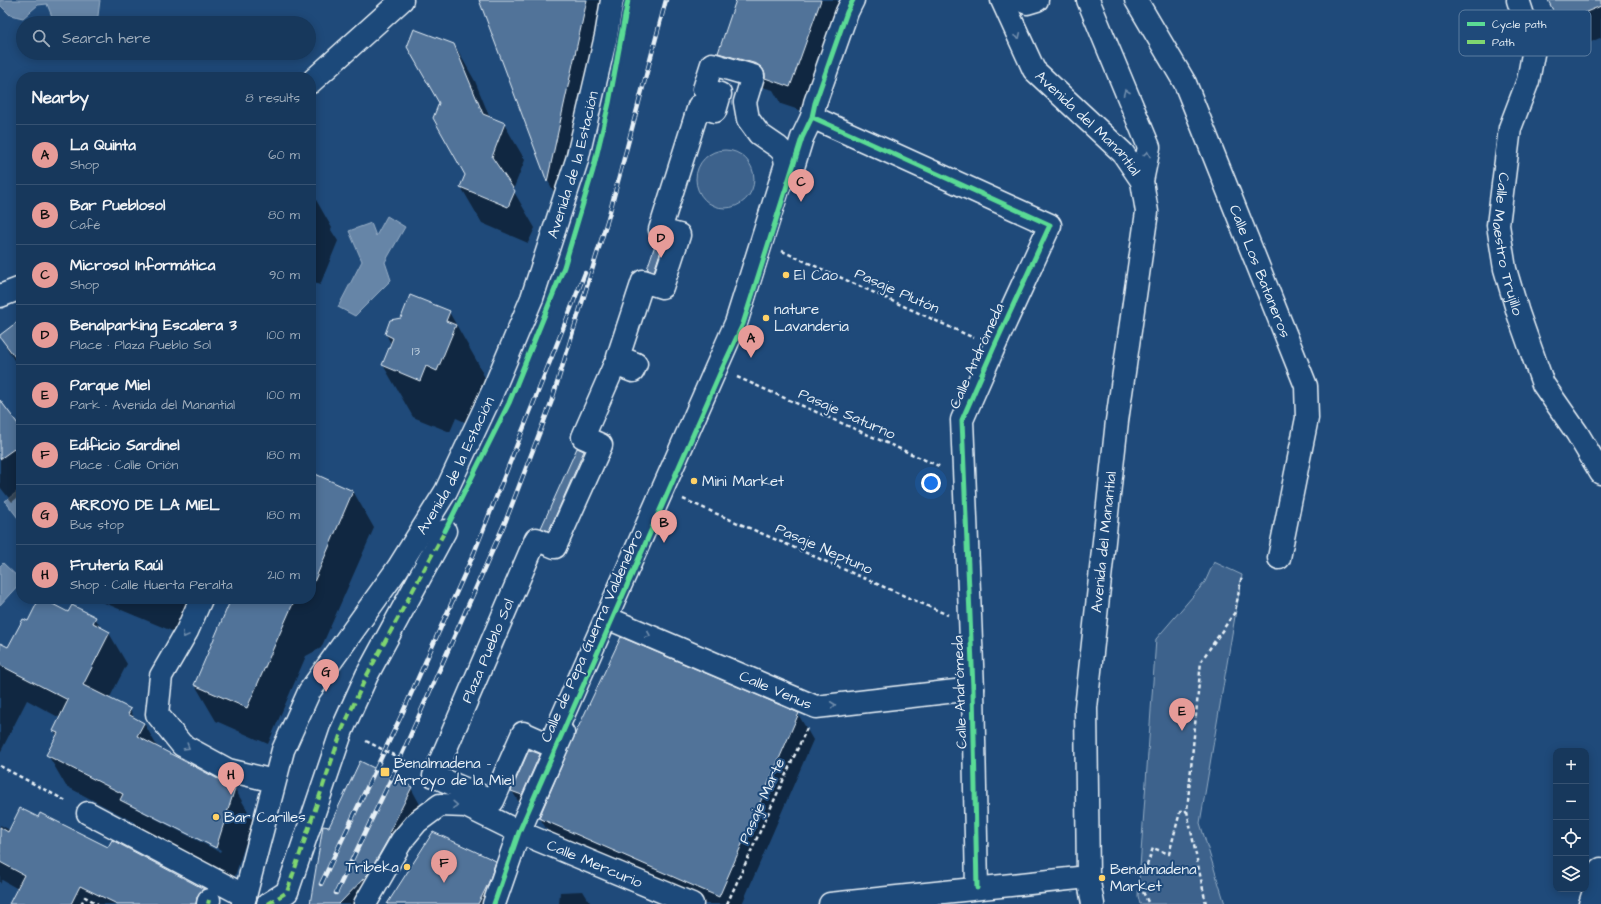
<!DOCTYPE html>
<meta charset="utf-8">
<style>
:root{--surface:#17385c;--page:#244365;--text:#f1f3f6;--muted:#9eacbb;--line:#365272;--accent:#e69b98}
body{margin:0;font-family:"Architects Daughter",sans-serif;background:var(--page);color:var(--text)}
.controls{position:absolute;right:12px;bottom:12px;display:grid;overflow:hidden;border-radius:8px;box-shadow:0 2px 10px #0003}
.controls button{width:36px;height:36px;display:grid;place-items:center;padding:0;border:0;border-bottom:1px solid var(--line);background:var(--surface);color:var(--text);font:20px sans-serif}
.you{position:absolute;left:931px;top:483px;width:14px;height:14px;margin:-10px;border:3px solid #fff;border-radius:50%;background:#1a73e8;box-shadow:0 0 0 6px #1a73e833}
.badge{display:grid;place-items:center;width:26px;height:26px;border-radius:50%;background:var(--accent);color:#111;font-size:13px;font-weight:700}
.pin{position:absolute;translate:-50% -33px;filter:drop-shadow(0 1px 2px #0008)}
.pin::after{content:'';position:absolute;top:21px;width:14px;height:12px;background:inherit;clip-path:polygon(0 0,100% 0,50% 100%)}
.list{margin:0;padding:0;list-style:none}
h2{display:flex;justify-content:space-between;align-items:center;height:52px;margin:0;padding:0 16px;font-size:17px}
h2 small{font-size:13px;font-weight:400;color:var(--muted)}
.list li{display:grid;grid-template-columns:26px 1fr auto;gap:12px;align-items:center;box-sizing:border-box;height:60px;padding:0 16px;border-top:1px solid var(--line)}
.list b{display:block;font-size:15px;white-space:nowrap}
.list p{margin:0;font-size:13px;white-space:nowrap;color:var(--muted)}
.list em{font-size:13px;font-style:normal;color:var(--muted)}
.icon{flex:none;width:22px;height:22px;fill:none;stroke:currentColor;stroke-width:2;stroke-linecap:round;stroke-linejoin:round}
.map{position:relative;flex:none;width:1601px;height:904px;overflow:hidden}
.search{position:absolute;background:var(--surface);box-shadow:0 2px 10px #0003;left:16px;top:16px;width:300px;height:44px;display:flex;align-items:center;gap:10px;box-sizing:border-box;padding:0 14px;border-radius:22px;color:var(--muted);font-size:15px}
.panel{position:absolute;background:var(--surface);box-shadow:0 2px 10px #0003;left:16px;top:72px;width:300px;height:532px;border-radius:16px}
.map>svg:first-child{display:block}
.green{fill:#3c628c;stroke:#92aac2}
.water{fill:#6685a7;stroke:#9ab0c7}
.shadow{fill:#0007;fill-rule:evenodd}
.building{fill:#517399;stroke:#e8f1f8}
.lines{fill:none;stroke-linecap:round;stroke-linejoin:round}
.minor-casing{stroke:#e8f1f8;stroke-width:25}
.major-casing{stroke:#e8f1f8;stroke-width:25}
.path{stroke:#e8f1f8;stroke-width:2.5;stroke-dasharray:4 3;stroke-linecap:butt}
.minor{stroke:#1f4a7a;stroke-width:22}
.major{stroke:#1f4a7a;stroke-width:22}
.rail-casing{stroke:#e8f1f8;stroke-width:4.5}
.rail{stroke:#1f4a7a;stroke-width:3;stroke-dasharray:9;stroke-linecap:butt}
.path-bridge{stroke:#e8f1f8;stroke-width:2.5;stroke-dasharray:4 3;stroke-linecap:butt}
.quiet{stroke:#7fd670;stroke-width:4;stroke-dasharray:8 4;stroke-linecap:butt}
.cycleway-casing{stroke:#1f4a7a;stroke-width:8}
.cycleway{stroke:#5adb95;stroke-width:5}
.oneway{stroke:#6f8dac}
.poi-dot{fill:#ffd166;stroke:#1f4a7a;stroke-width:1.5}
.labels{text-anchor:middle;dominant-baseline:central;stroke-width:4;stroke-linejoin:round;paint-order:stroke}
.number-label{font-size:13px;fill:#c2d2e0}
.street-label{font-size:15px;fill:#e8f1f8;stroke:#1f4a7a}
.poi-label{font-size:15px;fill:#e8f1f8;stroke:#1f4a7a;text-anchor:start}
.key{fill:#1f4a7a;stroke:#5b7ca0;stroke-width:1}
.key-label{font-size:11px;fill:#e8f1f8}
</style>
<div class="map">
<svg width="1601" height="904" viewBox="0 0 1601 904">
<rect width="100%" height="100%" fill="#1f4a7a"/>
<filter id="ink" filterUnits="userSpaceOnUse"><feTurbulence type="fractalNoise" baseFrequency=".025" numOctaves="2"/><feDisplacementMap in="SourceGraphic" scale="8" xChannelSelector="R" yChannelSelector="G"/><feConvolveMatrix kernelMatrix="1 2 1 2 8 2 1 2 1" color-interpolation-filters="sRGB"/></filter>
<g filter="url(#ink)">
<!-- green -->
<path class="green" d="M696 179a29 29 0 1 1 58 0a29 29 0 1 1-58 0Z
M1214 562 1242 575 1200 823 1225 904H1140L1138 896 1156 639 1205 582Z"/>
<!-- water -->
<path class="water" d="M0 0H100L98 16 93 23H58L53 19 47 4 38 5 23 18 10 15 0 5Z
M387 216 405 227 385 262 391 280 355 316 338 307 362 261 349 231 371 223 376 236Z
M21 489V518H18L5 501Z
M3 563 21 580V582L0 605V566Z"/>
<!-- shadow -->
<path class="shadow" d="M480 0H607L562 206 548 181Z
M737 0H837L842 8 805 112 781 104 773 90 734 79 719 53Z
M1549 0H1601V39L1600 38 1575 49Z
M454 44 475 81 490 118 504 124 525 160 513 190 535 228 528 243 482 223 461 187 466 175 440 103Z
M311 191 332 228 331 230 338 241 320 285 311 282Z
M662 245 666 251 657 277 652 275 648 269Z
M449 312 479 365V366L485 378 467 423 456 418 450 432 413 417 383 365 391 344 386 334Z
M21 320V372L0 336Z
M0 402 21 430V495L12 502 0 487Z
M578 449 584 452 592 466 550 541 542 528Z
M311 473 353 491 374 528 321 648 306 656 268 744 216 721 195 685 232 599H311Z
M40 599 69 613 95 618 102 629 109 633 127 664 109 699 130 710 135 719 144 723 158 748 235 789 253 820 234 879 140 831 134 822 66 786 48 755 57 736 54 731 60 718 27 700 0 753V644L9 649 28 622ZM127 802 221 850 220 852 127 804Z
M95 599H200L184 636Z
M798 714 813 740 742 904H693L555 844 540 818Z
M539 755 547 768 520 804 512 791Z
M411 788 422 808 369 904H311L330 829Z
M38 818 199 887 209 904H10L18 889 2 880 0 884V825L10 830Z
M495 861 510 888 504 904H388Z
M583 891 591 904H559L560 892Z"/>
<!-- building -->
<path class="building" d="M479 0H587L547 182 542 168Z
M736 0H821L790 87 765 78V73L762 68 757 64 718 53Z
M1548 0H1601V6L1559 23Z
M414 29 454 44 483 114 505 123 492 157 515 191 508 207 460 187 465 175 433 118 439 103 407 47Z
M656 242 663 244 654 271 647 269Z
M410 295 450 311 446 321 456 325 437 371 426 366 420 381 382 365 393 338 385 334 390 320 401 318Z
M21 319V365L0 337V335Z
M0 400 21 428V444L0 459Z
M577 448 584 451 549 531 541 528Z
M311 472 353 491 311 589Z
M39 599H43L68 612 72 605 96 617 93 623 110 632 83 685 131 709 128 714 144 723 137 736 235 788 216 848 120 800 123 794 46 755 58 733 53 731 68 700 0 665V643L8 647 23 619 28 621Z
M231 599H295L247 708 194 685Z
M621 637 799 713 719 897 539 818 575 734Z
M529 750 540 754 522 795 511 791Z
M360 761 412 787 389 833 391 834 369 873 339 904H310L323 826 329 827Z
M20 808 38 817 40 813 108 847 112 840 204 889 200 892 197 897 196 904H117L80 886 71 904H9L24 875 0 862V827L8 832Z
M433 832 496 861 489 882 478 904H387Z"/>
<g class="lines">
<!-- minor casing -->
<g class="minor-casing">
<g id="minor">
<path id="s1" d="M1002 0 1034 70 1123 153 1142 181"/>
<path d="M1020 0 1027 3 1037 0"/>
<path d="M1088 0 1149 147 1142 181 1147 212 1117 421 1086 708 1088 877 1093 904"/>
<path id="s2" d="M1136 0 1185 83 1306 386 1307 418 1279 558"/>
<path id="s3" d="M1518 0 1534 49 1528 81 1510 128 1498 225 1505 269 1518 313 1543 384 1577 433 1601 473"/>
<path d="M712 64 753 76 745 102 748 119 759 134 778 147 784 153 786 164 736 323 550 745 523 733 493 801 434 776 536 539 555 547 601 445 583 437 615 364 633 371 636 364 618 357 643 281 662 287 679 235 660 230 699 106 715 111 720 94 704 89Z"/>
<path d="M311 82 402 0"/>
<path d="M812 117 1050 225 994 347 962 420 973 689 977 888"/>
<path d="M790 177 802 138 812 117 815 103 847 12 853 0"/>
<path d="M0 296 21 288"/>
<path d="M201 599 187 631 161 676 157 714 182 745 228 770 274 781"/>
<path id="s4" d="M612 620 816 707 973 689"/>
<path d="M88 813 245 896"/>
<path d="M208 904 209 900"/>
<path d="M268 904 287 892 342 730 367 675 445 531"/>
<path id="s5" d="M365 904 402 840 417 822 440 805 466 806 519 832 692 904"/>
<path d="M494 904 519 832 563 733"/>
<path d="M830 904 1088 877"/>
<path d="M1590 904 1601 869"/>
</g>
</g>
<!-- major casing -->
<g class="major-casing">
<g id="major">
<path id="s6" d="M243 904 283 750 309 692 398 568 446 491 492 393 532 298 577 160 606 36 612 0"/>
</g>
</g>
<!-- path -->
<path class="path" d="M782 251 974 338
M737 377 941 467
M683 499 948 615
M0 766 68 802
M1128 872 1146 868 1153 848 1169 854 1180 812 1187 811
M1143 892 1149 904
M81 904 85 897 98 904
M727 904 807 728
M1206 904 1187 811 1201 661 1235 612 1242 575"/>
<!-- minor -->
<use href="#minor" class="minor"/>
<!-- major -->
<use href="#major" class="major"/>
<!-- rail casing -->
<g class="rail-casing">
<path id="rail" d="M321 884 402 714 474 553 585 273
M336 893 390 781 506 520 551 403 609 215 666 0"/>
</g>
<!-- rail -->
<use href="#rail" class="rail"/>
<!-- path-bridge -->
<path class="path-bridge" d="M366 741 421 769"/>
<!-- quiet -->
<path class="quiet" d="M208 904 209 900
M268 904 287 892 342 730 367 675 445 531"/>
<!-- cycleway casing -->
<g class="cycleway-casing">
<path id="cycleway" d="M812 117 1050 225 994 347 962 420 973 689 977 888
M445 531 509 403 564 267 593 170 609 103 628 0
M494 904 519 832 721 371 743 324 802 138 812 117 815 103 847 12 853 0"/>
</g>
<!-- cycleway -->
<use href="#cycleway" class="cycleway"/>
</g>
<!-- one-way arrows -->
<defs><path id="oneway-chevron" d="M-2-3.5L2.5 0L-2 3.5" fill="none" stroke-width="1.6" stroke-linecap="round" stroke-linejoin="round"/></defs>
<g class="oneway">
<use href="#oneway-chevron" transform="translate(1018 36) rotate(65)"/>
<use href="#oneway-chevron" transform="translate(1126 92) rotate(-112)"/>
<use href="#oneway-chevron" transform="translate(1147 154) rotate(-80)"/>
<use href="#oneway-chevron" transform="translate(185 635) rotate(118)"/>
<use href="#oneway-chevron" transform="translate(648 635) rotate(23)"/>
<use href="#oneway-chevron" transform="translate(833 705) rotate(-6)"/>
<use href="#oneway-chevron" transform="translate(187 747) rotate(32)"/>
<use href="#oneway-chevron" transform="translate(455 805) rotate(2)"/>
</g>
</g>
<!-- markers -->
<g class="poi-dot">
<circle cx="786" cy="275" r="4"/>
<circle cx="766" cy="318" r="4"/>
<circle cx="694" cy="481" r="4"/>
<rect x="380" y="767" width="10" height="10" rx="2"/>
<circle cx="216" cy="817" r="4"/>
<circle cx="407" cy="867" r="4"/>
<circle cx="1102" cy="878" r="4"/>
</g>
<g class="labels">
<!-- number labels -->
<g class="number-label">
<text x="416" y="351">13</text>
</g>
<!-- street labels -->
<g class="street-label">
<text stroke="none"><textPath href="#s1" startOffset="153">Avenida del Manantial</textPath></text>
<text stroke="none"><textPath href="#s6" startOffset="817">Avenida de la Estación</textPath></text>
<text stroke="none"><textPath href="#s3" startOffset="252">Calle Maestro Trujillo</textPath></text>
<text stroke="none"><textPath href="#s2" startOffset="299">Calle Los Bataneros</textPath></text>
<text transform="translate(897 291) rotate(24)">Pasaje Plutón</text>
<text transform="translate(977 356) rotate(-66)">Calle Andrómeda</text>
<text transform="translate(847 414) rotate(24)">Pasaje Saturno</text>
<text stroke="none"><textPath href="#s6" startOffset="493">Avenida de la Estación</textPath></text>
<text transform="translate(1104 542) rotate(-84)">Avenida del Manantial</text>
<text transform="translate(824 549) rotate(24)">Pasaje Neptuno</text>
<text transform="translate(592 636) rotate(-66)">Calle de Pepa Guerra Valdenebro</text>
<text transform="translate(488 651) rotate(-67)">Plaza Pueblo Sol</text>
<text stroke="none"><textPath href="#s4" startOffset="178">Calle Venus</textPath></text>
<text transform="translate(960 692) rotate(-92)">Calle Andrómeda</text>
<text transform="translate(762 801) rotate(-66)">Pasaje Marte</text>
<text stroke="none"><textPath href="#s5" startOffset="293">Calle Mercurio</textPath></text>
</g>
<!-- poi labels -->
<g class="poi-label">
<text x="794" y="275">El Cao</text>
<text x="774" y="309">nature<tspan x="774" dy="17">Lavanderia</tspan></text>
<text x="702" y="481">Mini Market</text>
<text x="394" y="763">Benalmadena -<tspan x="394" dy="17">Arroyo de la Miel</tspan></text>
<text x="224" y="817">Bar Carilles</text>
<text x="399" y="867" text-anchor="end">Tribeka</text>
<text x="1110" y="869">Benalmadena<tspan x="1110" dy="17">Market</tspan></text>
</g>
</g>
<!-- legend -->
<rect x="1459" y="10" width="132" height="46" rx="6" class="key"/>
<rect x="1467" y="22" width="18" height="4" fill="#5adb95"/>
<rect x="1467" y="40" width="18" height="4" fill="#7fd670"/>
<g class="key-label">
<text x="1492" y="28">Cycle path</text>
<text x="1492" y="46">Path</text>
</g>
</svg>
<div class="controls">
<button>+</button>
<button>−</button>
<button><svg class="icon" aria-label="locate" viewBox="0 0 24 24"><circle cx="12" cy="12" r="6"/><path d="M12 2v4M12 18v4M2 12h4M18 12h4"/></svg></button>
<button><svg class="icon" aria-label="layers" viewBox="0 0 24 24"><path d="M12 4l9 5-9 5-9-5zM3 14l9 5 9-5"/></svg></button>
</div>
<div class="you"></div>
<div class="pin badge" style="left:751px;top:358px">A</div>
<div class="pin badge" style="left:664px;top:543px">B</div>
<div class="pin badge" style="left:801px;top:202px">C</div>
<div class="pin badge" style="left:661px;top:258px">D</div>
<div class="pin badge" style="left:1182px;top:731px">E</div>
<div class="pin badge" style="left:444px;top:883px">F</div>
<div class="pin badge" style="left:326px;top:692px">G</div>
<div class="pin badge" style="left:231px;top:795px">H</div>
<div class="search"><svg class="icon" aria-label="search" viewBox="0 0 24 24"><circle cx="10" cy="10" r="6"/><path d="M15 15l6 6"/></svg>Search here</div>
<section class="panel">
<h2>Nearby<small>8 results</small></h2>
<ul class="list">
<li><span class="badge">A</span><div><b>La Quinta</b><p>Shop</p></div><em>60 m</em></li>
<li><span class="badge">B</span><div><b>Bar Pueblosol</b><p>Café</p></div><em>80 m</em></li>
<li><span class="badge">C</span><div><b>Microsol Informática</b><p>Shop</p></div><em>90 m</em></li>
<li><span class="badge">D</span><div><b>Benalparking Escalera 3</b><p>Place · Plaza Pueblo Sol</p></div><em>100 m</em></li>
<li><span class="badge">E</span><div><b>Parque Miel</b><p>Park · Avenida del Manantial</p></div><em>100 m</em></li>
<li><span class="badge">F</span><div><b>Edificio Sardinel</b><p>Place · Calle Orión</p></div><em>180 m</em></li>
<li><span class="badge">G</span><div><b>ARROYO DE LA MIEL</b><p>Bus stop</p></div><em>180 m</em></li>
<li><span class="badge">H</span><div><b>Frutería Raúl</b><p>Shop · Calle Huerta Peralta</p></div><em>210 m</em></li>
</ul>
</section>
</div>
